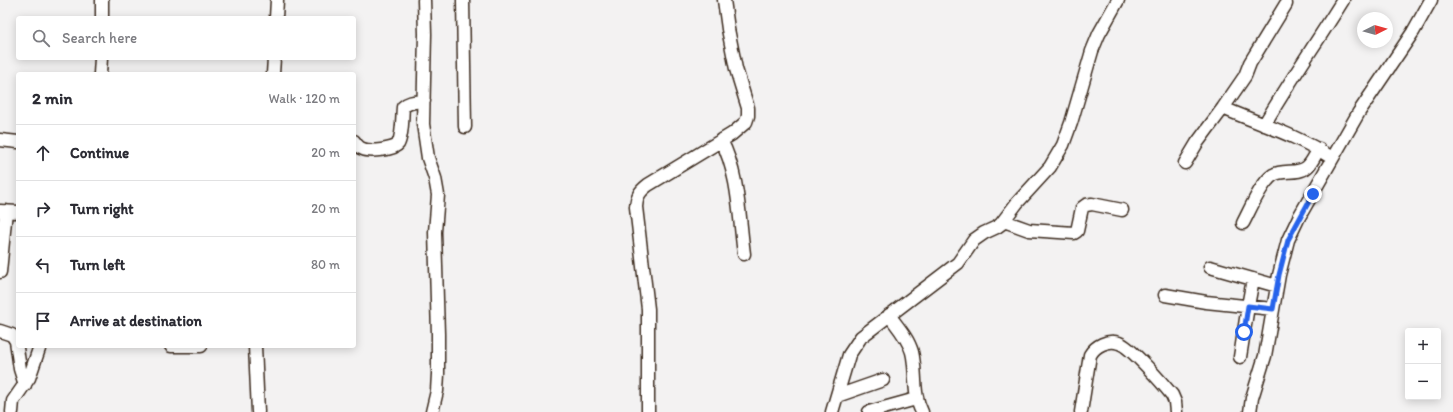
<!DOCTYPE html>
<meta charset="utf-8">
<style>
:root{--surface:#fff;--page:#f7f7f7;--text:#2b2b33;--muted:#7c7c81;--line:#e1e1e2}
body{margin:0;font-family:Itim,sans-serif;background:var(--page);color:var(--text)}
.controls{position:absolute;right:12px;bottom:12px;display:grid;overflow:hidden;border-radius:4px;box-shadow:0 2px 10px #0003}
.controls button{width:36px;height:36px;display:grid;place-items:center;padding:0;border:0;border-bottom:1px solid var(--line);background:var(--surface);color:var(--text);font:20px sans-serif}
.compass{position:absolute;left:1357px;top:12px;width:36px;height:36px;border-radius:50%;background:var(--surface);box-shadow:0 2px 10px #0003;rotate:85deg}
.stop{position:absolute;width:12px;height:12px;margin:-9px;border:3px solid #2563eb;border-radius:50%;background:#fff}
.stop.end{background:#2563eb;border-color:#fff;box-shadow:0 1px 4px #0008}
.list{margin:0;padding:0;list-style:none}
h2{display:flex;justify-content:space-between;align-items:center;height:52px;margin:0;padding:0 16px;font-size:17px}
h2 small{font-size:13px;font-weight:400;color:var(--muted)}
.list li{display:grid;grid-template-columns:26px 1fr auto;gap:12px;align-items:center;box-sizing:border-box;height:56px;padding:0 16px;border-top:1px solid var(--line)}
.list b{display:block;font-size:15px;white-space:nowrap}
.list em{font-size:13px;font-style:normal;color:var(--muted)}
.icon{flex:none;width:22px;height:22px;fill:none;stroke:currentColor;stroke-width:2;stroke-linecap:round;stroke-linejoin:round}
.map{position:relative;flex:none;width:1453px;height:412px;overflow:hidden}
.search{position:absolute;background:var(--surface);box-shadow:0 2px 10px #0003;left:16px;top:16px;width:340px;height:44px;display:flex;align-items:center;gap:10px;box-sizing:border-box;padding:0 14px;border-radius:4px;color:var(--muted);font-size:15px}
.panel{position:absolute;background:var(--surface);box-shadow:0 2px 10px #0003;left:16px;top:72px;width:340px;height:276px;border-radius:4px}
.map>svg:first-child{display:block}
.lines{fill:none;stroke-linecap:round;stroke-linejoin:round}
.minor-casing{stroke:#3b2a1e;stroke-width:15}
.minor{stroke:#fff;stroke-width:12}
.route{stroke:#2563eb;stroke-width:5}
</style>
<div class="map">
<svg width="1453" height="412" viewBox="0 0 1453 412">
<rect width="100%" height="100%" fill="#f3f2f2"/>
<filter id="ink" filterUnits="userSpaceOnUse"><feTurbulence type="fractalNoise" baseFrequency=".025" numOctaves="2"/><feDisplacementMap in="SourceGraphic" scale="8" xChannelSelector="R" yChannelSelector="G"/><feConvolveMatrix kernelMatrix="1 2 1 2 8 2 1 2 1" color-interpolation-filters="sRGB"/></filter>
<g filter="url(#ink)">
<g class="lines">
<!-- minor casing -->
<g class="minor-casing">
<path id="minor" d="M102 0V18
M424 0 425 34 423 124 428 158 435 178 438 195 435 232 438 334V374L437 391 432 412
M463 0 465 127
M276 18 277 0
M100 74 101 58
M273 74 274 58
M1223 108C1260 124 1299 136 1332 158
M1264 125C1289 82 1317 42 1343 0
M0 140 18 142
M721 140C739 174 739 217 744 254
M354 141C356 144 359 148 363 149 369 152 394 150 398 144 403 135 402 116 403 107 409 101 416 102 424 101
M1185 163 1197 143 1223 108 1245 76 1250 63 1286 4
M0 211 18 212
M1004 221 1029 230 1074 233 1077 231 1082 208 1086 205 1092 204 1122 210
M1243 223C1250 210 1261 183 1273 175 1283 169 1298 175 1307 167 1312 163 1315 155 1319 149
M1210 267 1277 286
M0 272 6 211
M1165 295 1206 302 1273 309
M889 315C897 326 908 338 912 352 917 372 912 393 922 412
M0 331 12 335 16 341 20 369 25 385
M171 346H201
M255 346 258 412
M1240 357 1248 306 1253 279
M837 396 883 380
M12 412 13 401 29 378 40 346
M648 412V309L636 207C637 196 639 192 648 185L732 134 746 122 748 116V108L736 69 728 29 724 0
M832 412 849 355 861 337 958 263 974 240 984 233 997 227 1001 224 1017 203 1050 167 1063 145 1071 123 1092 51 1099 34 1118 0
M869 412 916 399
M1081 412 1090 355C1095 346 1108 339 1119 343 1130 346 1164 385 1172 395L1175 402 1176 412
M1250 412 1252 398 1265 356 1279 275 1288 240 1299 217 1359 112 1413 32 1431 0"/>
</g>
<!-- minor -->
<use href="#minor" class="minor"/>
</g>
</g>
<g class="lines" filter="url(#ink)">
<!-- route -->
<path class="route" d="M1244 332 1248 306 1273 309 1279 275 1288 240 1313 194"/>
</g>
</svg>
<div class="controls">
<button>+</button>
<button>−</button>
</div>
<svg class="compass" viewBox="-18 -18 36 36"><path d="M0-13l5 13h-10z" fill="#e53935"/><path d="M0 13l5-13h-10z" fill="#7c7c81"/></svg>
<div class="stop" style="left:1244px;top:332px"></div>
<div class="stop end" style="left:1313px;top:194px"></div>
<div class="search"><svg class="icon" aria-label="search" viewBox="0 0 24 24"><circle cx="10" cy="10" r="6"/><path d="M15 15l6 6"/></svg>Search here</div>
<section class="panel">
<h2>2 min<small>Walk · 120 m</small></h2>
<ul class="list">
<li><svg class="icon" aria-label="ahead" viewBox="0 0 24 24"><path d="M12 20V5M6 11l6-6 6 6"/></svg><div><b>Continue</b></div><em>20 m</em></li>
<li><svg class="icon" aria-label="right" viewBox="0 0 24 24"><path d="M7 20v-9h11M14 6l5 5-5 5"/></svg><div><b>Turn right</b></div><em>20 m</em></li>
<li><svg class="icon" aria-label="left" viewBox="0 0 24 24"><path d="M17 20v-9H6M10 6l-5 5 5 5"/></svg><div><b>Turn left</b></div><em>80 m</em></li>
<li><svg class="icon" aria-label="arrive" viewBox="0 0 24 24"><path d="M6 21V4h12l-3 4 3 4H6"/></svg><div><b>Arrive at destination</b></div></li>
</ul>
</section>
</div>
